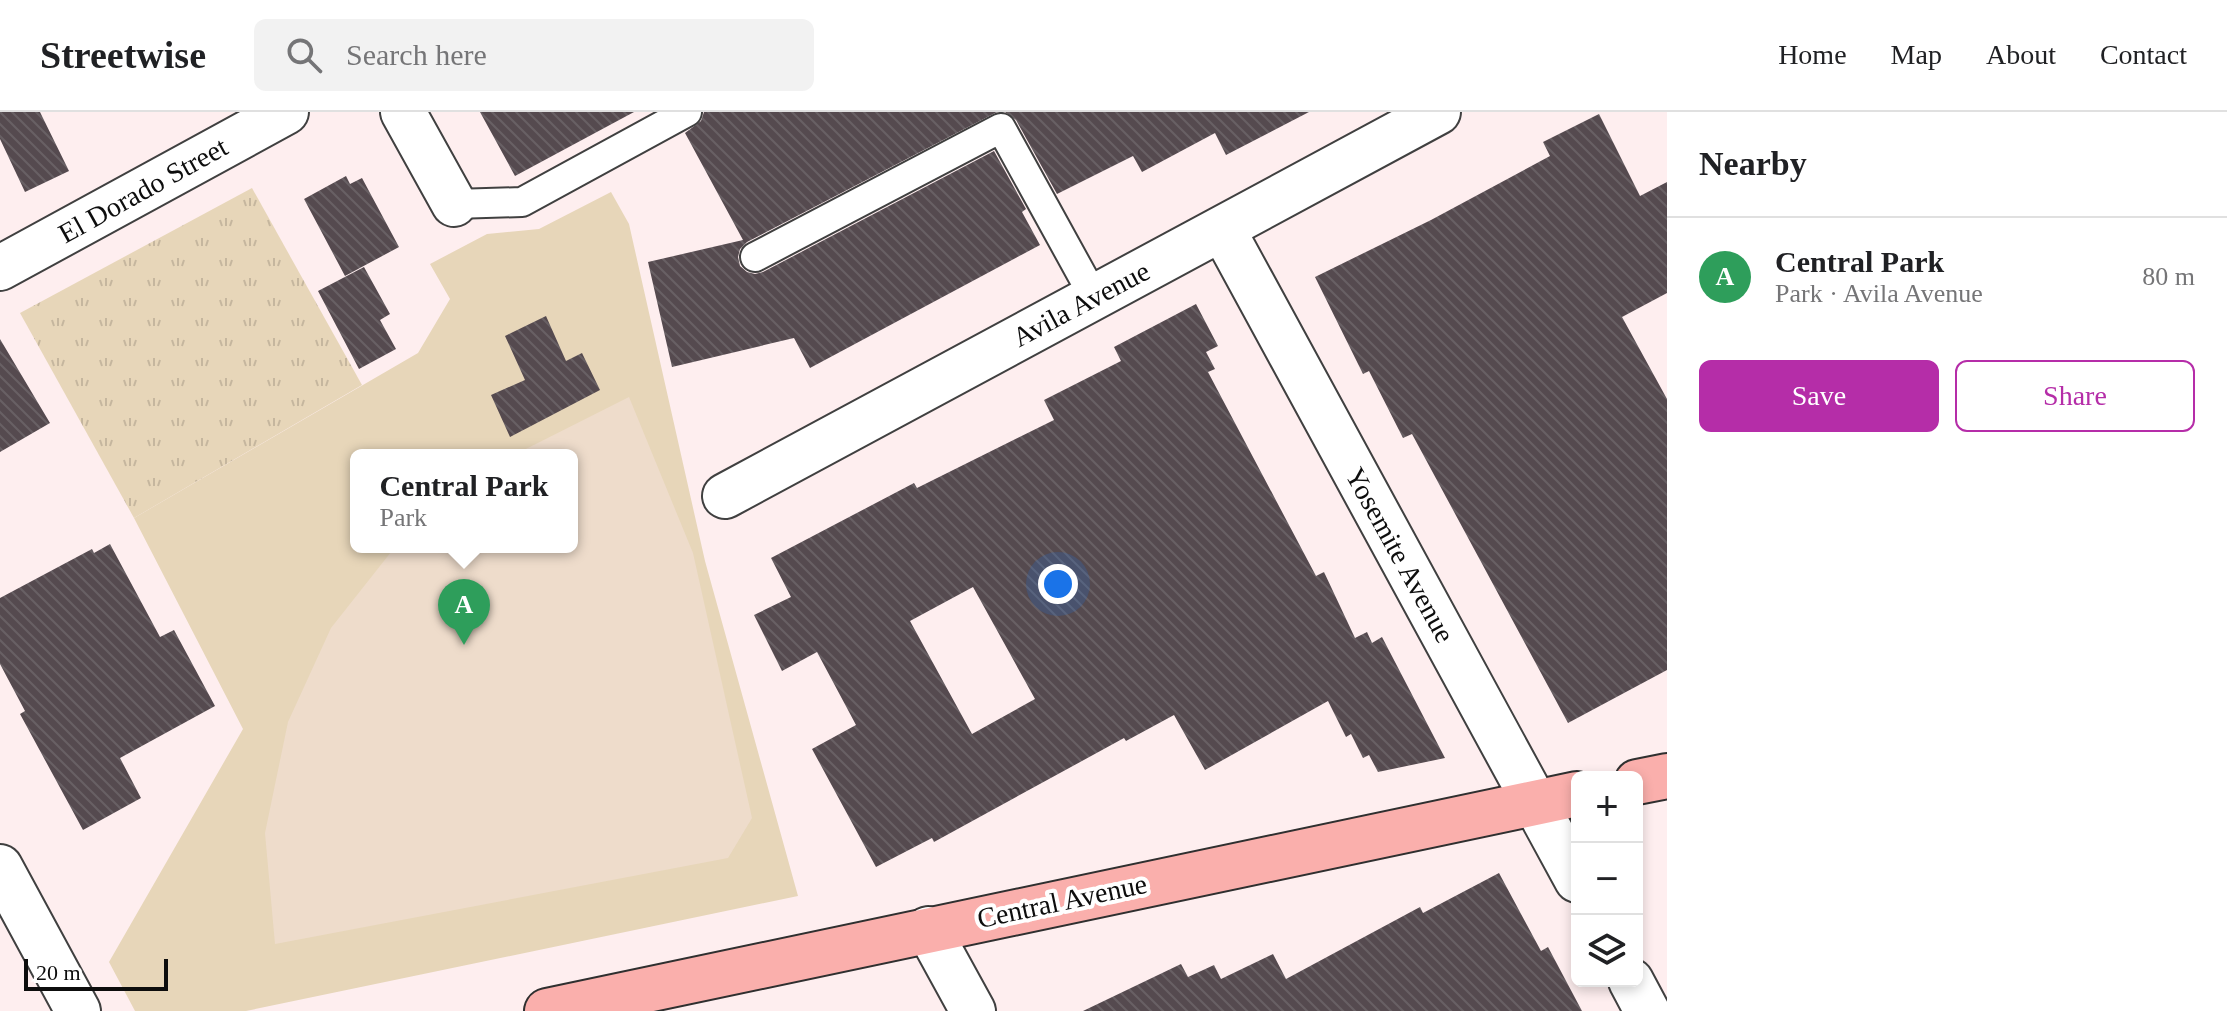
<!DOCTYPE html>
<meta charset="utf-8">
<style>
:root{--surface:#fff;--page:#f2f2f2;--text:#202124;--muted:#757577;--line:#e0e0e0;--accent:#b52da8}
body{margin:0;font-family:"Times New Roman",serif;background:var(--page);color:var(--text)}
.controls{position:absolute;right:24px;bottom:24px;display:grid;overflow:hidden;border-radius:12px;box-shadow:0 4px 12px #0003}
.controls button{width:72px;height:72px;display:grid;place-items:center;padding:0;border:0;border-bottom:2px solid var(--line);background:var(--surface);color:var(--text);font:40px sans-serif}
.scale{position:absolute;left:24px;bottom:20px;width:144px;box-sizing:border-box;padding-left:8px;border:4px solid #0d0d0d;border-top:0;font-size:22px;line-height:28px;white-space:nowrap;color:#0d0d0d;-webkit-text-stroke:6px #fff;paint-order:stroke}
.you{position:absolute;left:1058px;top:472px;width:28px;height:28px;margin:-20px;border:6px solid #fff;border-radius:50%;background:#1a73e8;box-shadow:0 0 0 12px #1a73e833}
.badge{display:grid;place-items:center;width:52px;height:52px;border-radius:50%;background:var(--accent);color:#fff;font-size:26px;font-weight:700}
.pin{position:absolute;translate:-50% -66px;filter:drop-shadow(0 2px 4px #0008)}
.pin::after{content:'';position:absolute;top:42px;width:28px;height:24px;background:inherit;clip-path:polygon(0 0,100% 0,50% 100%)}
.popup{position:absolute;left:350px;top:337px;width:228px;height:104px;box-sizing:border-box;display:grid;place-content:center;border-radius:12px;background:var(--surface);filter:drop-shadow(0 2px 6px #0005);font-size:26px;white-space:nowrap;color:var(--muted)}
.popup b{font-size:30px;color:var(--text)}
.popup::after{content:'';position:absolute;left:50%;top:100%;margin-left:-16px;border:16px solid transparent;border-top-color:var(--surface)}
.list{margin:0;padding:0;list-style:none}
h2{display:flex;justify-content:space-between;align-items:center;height:104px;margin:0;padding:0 32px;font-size:34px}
h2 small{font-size:26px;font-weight:400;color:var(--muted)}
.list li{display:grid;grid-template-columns:52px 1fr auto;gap:24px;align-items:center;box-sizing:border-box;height:120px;padding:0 32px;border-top:2px solid var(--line)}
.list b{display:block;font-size:30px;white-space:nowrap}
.list p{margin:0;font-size:26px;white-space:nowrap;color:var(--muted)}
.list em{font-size:26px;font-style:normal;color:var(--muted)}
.actions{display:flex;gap:16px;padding:24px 32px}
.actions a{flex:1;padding:18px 0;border:2px solid var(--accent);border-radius:12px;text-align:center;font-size:28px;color:var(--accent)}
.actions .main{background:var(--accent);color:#fff}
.icon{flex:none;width:44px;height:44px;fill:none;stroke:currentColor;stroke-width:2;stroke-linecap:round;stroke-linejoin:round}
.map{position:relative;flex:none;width:1667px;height:899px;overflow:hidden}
header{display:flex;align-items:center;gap:48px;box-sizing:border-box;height:112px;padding:0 40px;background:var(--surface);border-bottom:2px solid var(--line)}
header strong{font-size:38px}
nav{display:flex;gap:44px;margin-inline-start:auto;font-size:28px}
.search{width:560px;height:72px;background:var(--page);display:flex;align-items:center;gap:20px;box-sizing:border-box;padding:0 28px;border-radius:12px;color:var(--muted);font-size:30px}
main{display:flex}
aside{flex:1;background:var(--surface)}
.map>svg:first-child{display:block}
.grass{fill:url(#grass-tufts)}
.park{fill:#e7d6b9;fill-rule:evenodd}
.pitch{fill:#eedccb}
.building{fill:url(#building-back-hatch);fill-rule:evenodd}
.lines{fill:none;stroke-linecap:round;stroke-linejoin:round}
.service-casing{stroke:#404040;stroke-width:32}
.minor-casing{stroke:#404040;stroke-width:48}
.secondary-casing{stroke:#2f2f2f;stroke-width:48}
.service{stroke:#fff;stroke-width:28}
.minor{stroke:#fff;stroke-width:44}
.secondary{stroke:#faafac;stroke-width:44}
.labels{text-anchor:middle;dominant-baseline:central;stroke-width:8;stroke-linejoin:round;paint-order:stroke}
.street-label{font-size:28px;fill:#0d0d0d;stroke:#fff}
</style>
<header>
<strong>Streetwise</strong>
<div class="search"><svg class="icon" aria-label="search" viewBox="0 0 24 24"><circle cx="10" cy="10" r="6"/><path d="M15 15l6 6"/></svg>Search here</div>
<nav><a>Home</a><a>Map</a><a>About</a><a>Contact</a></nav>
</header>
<main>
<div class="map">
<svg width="1667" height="899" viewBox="0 0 1667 899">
<defs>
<pattern id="grass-tufts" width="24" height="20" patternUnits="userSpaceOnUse" patternTransform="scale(2)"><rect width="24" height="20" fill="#e7d6b9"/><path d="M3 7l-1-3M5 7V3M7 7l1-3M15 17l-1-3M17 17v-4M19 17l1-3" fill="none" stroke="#c5b69e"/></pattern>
<pattern id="building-back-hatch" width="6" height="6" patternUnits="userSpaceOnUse" patternTransform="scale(2)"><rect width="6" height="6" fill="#554a4f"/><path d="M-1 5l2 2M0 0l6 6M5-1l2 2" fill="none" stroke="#686064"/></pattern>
</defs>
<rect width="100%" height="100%" fill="#feeeef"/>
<!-- grass -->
<path class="grass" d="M252 76 362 273 134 406 20 201Z"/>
<!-- park -->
<path class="park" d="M611 80 629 112 705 449 798 784 246 899H135L109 850 243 617 134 406 418 241 450 187 430 152 487 122 539 117ZM356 343H572V435H356Z"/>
<!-- pitch -->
<path class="pitch" d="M629 285 693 441 752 706 728 746 275 832 265 721 288 610 331 516 395 435H572V343H514Z"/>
<!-- building -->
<path class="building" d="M0 0H40L69 59 25 80 0 27Z
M480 0H634L515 64Z
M704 0H997L747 130 740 137 738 145 740 154 747 160 755 162 763 160 994 39 1026 97 1022 100 1040 133 810 256 794 226 672 255 648 150 743 128 685 21 701 9Z
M1005 0H1309L1226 43 1215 21 1142 60 1133 44 1057 82 1016 8Z
M1599 2 1640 84 1667 70V181L1622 205 1667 287V558L1568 611 1412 322 1403 326 1369 259 1363 262 1315 165 1431 108 1550 44 1543 30Z
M346 64 350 72 362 66 399 135 345 164 304 87Z
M364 155 390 202 380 208 396 237 359 257 318 179Z
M1196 192 1218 234 1206 240 1215 257 1208 260 1316 464 1324 460 1355 526 1367 520 1372 531 1382 525 1445 646 1378 660 1369 643 1363 646 1351 622 1346 625 1328 589 1205 658 1174 603 1126 629 1124 626 934 730 932 726 876 755 812 637 856 613 817 540 782 559 754 503 791 485 771 446 914 371 917 376 1054 308 1044 288 1121 249 1114 235ZM973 475 1035 587 972 622 910 509Z
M546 204 566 249 582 241 600 278 510 325 491 283 525 268 505 224Z
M0 227 50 311 0 340Z
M110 432 160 525 174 518 215 594 120 646 141 686 83 718 20 602 25 599 0 552V486L92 437 94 441Z
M1499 761 1541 839 1548 835 1582 899H1083L1181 852 1188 865 1214 853 1221 867 1273 842 1286 867 1420 795 1423 801Z"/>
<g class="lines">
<!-- service casing -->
<g class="service-casing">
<path id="service" d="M454 92 522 90 687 0
M755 145 1001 16 1094 185"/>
</g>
<!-- minor casing -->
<g class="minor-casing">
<path id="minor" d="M403 0 454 92
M1223 118 1577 768
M0 156 286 0
M725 384 1438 0
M0 755 78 899
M928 817 973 899
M1631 869 1647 899"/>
</g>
<!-- secondary casing -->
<g class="secondary-casing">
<path id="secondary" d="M1637 670 1667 664
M547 899 1577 682"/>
</g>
<!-- service -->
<use href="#service" class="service"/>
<!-- minor -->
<use href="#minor" class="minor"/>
<!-- secondary -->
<use href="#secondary" class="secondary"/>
</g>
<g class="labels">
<!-- street labels -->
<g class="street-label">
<text transform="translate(143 78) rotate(-29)">El Dorado Street</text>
<text transform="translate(1081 192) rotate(-28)">Avila Avenue</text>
<text transform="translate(1400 443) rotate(61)">Yosemite Avenue</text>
<text transform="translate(1062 789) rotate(-12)">Central Avenue</text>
</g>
</g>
</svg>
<div class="controls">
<button>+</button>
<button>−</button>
<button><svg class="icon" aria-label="layers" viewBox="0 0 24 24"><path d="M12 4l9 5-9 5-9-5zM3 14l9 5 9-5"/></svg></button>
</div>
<div class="scale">20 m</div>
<div class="you"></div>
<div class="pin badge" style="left:464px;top:533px;background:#2e9e5b">A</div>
<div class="popup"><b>Central Park</b>Park</div>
</div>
<aside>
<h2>Nearby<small></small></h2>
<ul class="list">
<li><span class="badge" style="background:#2e9e5b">A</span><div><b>Central Park</b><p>Park · Avila Avenue</p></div><em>80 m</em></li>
</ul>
<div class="actions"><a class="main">Save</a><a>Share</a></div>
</aside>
</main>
